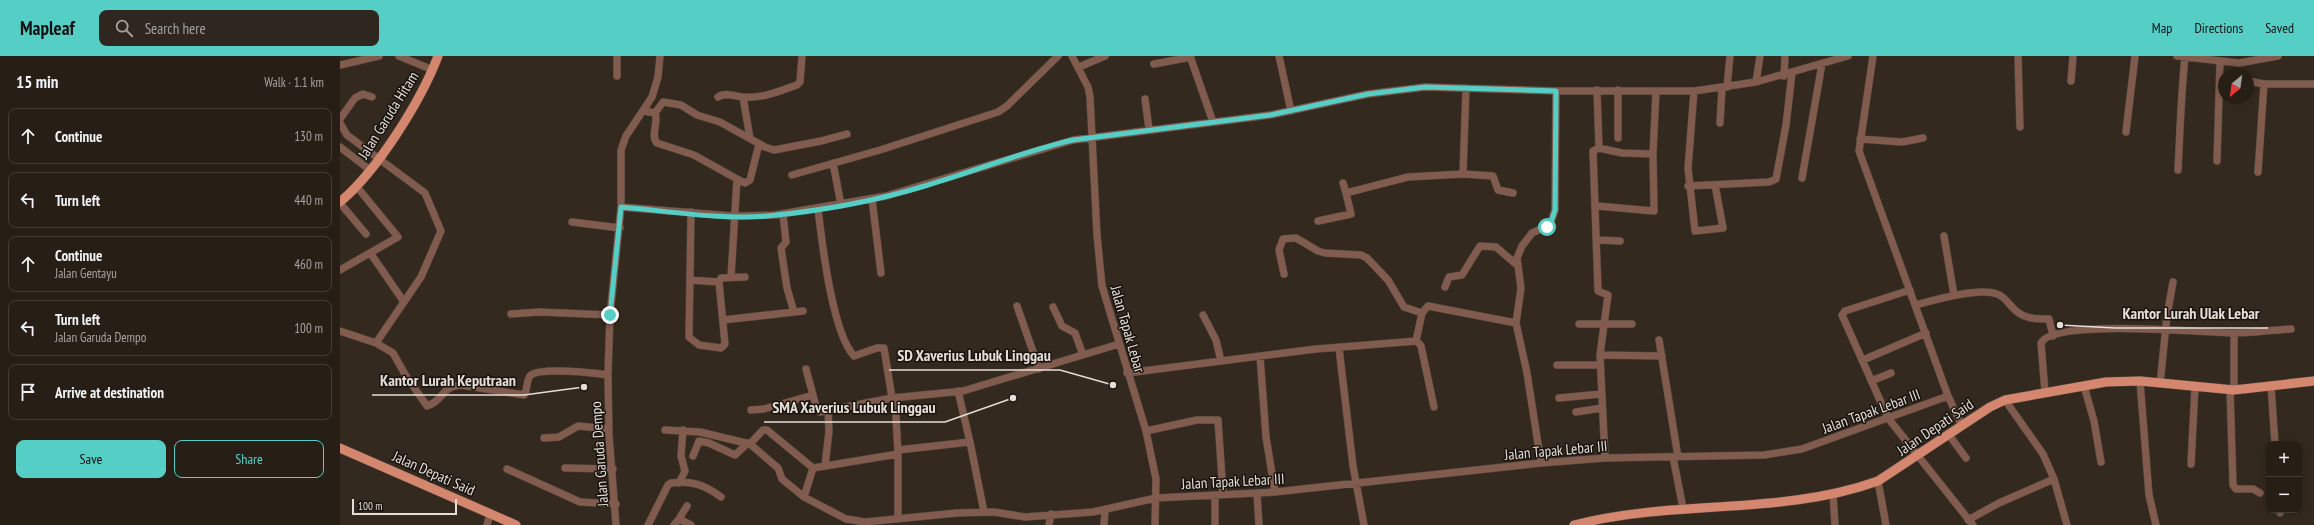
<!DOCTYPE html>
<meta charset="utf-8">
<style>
:root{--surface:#271f16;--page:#2f271f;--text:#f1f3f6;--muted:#a4a2a1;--line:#433d35;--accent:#55cec5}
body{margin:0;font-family:"PT Sans Narrow",sans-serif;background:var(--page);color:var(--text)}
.controls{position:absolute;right:12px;bottom:12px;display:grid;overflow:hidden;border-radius:8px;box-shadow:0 2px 10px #0003}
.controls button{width:36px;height:36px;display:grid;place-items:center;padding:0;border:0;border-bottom:1px solid var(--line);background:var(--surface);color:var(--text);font:20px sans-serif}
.compass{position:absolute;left:1878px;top:12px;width:36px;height:36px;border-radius:50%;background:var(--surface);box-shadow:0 2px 10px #0003;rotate:209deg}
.scale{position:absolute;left:12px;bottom:10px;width:105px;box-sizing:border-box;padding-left:4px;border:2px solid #e5ded7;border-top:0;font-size:11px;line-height:14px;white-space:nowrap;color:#e5ded7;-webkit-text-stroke:3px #18130e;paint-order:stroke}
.stop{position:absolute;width:12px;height:12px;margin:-9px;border:3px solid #55cec5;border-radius:50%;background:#fff}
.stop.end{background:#55cec5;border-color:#fff;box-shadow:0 1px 4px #0008}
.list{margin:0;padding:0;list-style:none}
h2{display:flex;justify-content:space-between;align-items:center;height:52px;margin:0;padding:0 16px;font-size:17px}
h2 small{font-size:13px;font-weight:400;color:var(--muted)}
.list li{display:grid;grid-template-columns:26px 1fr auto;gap:12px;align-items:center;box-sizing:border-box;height:56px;margin:0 8px 8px;padding:0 8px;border:1px solid var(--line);border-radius:8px}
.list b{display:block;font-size:15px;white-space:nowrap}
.list p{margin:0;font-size:13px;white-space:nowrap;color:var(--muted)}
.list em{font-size:13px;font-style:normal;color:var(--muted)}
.actions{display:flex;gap:8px;padding:12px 16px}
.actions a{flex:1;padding:9px 0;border:1px solid var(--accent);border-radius:8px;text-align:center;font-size:14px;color:var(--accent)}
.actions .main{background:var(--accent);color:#111}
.icon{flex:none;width:22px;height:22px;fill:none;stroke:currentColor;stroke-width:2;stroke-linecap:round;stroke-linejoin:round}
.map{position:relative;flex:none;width:1974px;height:469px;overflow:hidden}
header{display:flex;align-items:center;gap:24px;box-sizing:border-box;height:56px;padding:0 20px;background:var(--accent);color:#111}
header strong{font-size:19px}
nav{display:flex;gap:22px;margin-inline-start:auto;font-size:14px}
.search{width:280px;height:36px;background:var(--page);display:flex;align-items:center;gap:10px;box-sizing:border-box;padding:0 14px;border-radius:8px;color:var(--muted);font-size:15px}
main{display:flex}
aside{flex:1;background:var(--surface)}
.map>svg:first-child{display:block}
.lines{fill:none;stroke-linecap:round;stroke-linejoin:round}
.minor-casing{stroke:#50463c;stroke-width:8}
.major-casing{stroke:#50463c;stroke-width:10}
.minor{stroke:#805b4e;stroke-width:7}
.major{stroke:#d4876e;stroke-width:9}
.route{stroke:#55cec5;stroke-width:5}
.labels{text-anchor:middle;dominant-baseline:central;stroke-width:3;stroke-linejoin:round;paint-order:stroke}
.street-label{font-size:15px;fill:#e5ded7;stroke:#18130e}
.leader{fill:none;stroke:#e5ded7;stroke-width:1.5}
.callout-dot{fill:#e5ded7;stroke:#18130e;stroke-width:1.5}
.callout-label{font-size:16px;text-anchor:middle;font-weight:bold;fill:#e5ded7;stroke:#18130e;stroke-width:3;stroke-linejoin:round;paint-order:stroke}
</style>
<header>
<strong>Mapleaf</strong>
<div class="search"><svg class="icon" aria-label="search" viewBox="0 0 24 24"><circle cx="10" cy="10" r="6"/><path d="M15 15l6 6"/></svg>Search here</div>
<nav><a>Map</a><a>Directions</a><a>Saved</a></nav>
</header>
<main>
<aside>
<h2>15 min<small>Walk · 1.1 km</small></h2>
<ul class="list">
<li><svg class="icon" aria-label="ahead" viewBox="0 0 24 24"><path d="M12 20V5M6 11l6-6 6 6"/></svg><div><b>Continue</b></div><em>130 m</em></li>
<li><svg class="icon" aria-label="left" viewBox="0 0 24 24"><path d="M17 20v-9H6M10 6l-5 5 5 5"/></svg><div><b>Turn left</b></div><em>440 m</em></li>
<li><svg class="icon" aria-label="ahead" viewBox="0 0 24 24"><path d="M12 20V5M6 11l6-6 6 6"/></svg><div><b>Continue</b><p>Jalan Gentayu</p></div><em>460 m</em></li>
<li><svg class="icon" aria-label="left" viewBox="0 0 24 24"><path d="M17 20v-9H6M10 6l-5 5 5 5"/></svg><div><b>Turn left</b><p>Jalan Garuda Dempo</p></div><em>100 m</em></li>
<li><svg class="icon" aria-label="arrive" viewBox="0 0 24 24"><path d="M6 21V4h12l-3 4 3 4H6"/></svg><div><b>Arrive at destination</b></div></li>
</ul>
<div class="actions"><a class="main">Save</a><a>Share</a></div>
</aside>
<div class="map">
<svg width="1974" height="469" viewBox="0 0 1974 469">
<rect width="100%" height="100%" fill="#34291e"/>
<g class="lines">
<!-- minor casing -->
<g class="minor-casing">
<path id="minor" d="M59 0 93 14
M277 0V20
M732 0 748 31 750 41 757 179 762 230 806 375 816 423 815 469
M850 0 873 66
M939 0 951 55
M1533 0 1519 95 1608 340 1622 370
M1678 0 1680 71
M1837 0 1899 7 1938 0
M814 8 851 1
M0 9 39 0
M739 11 765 0
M1444 20 1445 0
M1731 25 1733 0
M1908 25 1924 28H1974
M1416 26 1420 0
M1387 31 1390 0
M1257 34 1259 92
M1278 34V82
M1354 35 1348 112 1355 175 1383 172 1375 129
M378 41C385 36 394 40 402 41 421 43 440 35 457 29L460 26 462 0
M403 41 410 82
M805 43 809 73
M304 55 315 57 323 46 341 49 357 59 380 66 425 91 434 94 481 85 507 78
M315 57C319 66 310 80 317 87L354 99 397 123 391 221
M0 63 15 42 23 38 32 41
M0 67 7 79 85 137 101 175 81 221 36 287
M1380 67 1382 32
M1786 76 1795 0
M1520 83 1562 86 1583 82
M0 91 30 114
M1877 105 1880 5
M493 107 501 149
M1838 114C1840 76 1841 39 1845 1
M1918 116 1924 28
M1123 118 1153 120 1158 134 1173 137
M452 119 540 94 658 56 667 50 718 0
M1462 122 1482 8
M397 123 405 127 410 124 419 88
M1003 127 1006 137
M1348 130 1429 126 1436 123 1446 69 1452 17
M532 143 541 217
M0 147 26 178
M1257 150 1314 155 1313 98
M281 151 393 160 435 159 546 140 733 84 930 59 1028 38 1085 31 1216 35H1354L1416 26 1508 0
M478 153C482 186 492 276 514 300L537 292H544L552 342
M351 156 349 281 359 289 381 292 385 288 379 226
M443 158 446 186 441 192 447 232 454 256
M978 165 1011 158 1006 137 1068 121 1123 118 1126 32
M232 166 280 172
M1604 180 1614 239
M1257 184 1280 185
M31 198 64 246
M0 214 58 181 17 131
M944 218 939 194 943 183 956 182 978 195 985 197 1021 199 1027 202 1048 224 1064 251 1082 257
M350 224 379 226 381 222 405 221
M1105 231 1109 221 1122 219 1140 190 1156 191 1177 209
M1570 234 1505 255 1502 259 1548 362 1633 469
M1576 249C1594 244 1639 231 1657 238 1664 240 1668 247 1673 252 1683 263 1695 263 1709 263L1713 280
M677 250 699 313
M713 251 722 270 735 277 743 299
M171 258 199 256 270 259
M863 259 876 284 881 305
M383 264 463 255
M1239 268H1292
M0 275 36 287 53 297 66 320 87 350C104 345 101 330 121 329L184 339C188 333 186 323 191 319 201 311 255 317 268 319
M1894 277V334
M1319 284 1338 401
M1076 285 1082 257 1088 250 1176 267
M999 292 1013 410 1024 469
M1260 299 1322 300
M920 300 926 381 935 436
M1523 304 1586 277
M1217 309H1260
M466 313 477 354 480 356 552 342 623 335 779 288
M787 317 976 293 1077 285 1081 290 1094 351
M1531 325 1551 317
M1800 325 1809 439 1816 469
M1820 328 1827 260 1833 226
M1931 329 1935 388
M1744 330 1754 365 1761 406
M1890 333 1893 429 1896 433H1913L1920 437
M1705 336 1701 287C1713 262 1864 277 1893 277 1912 277 1932 274 1951 273
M555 342 558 398V463
M1219 342 1261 338
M1665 344 1703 398 1714 423 1727 469
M411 354 424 353 473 339
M1236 356 1262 352
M325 374 360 376 410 388 438 412 442 423 464 441 506 463 525 466 617 457 654 456 685 461 753 456 816 442 935 436 1201 407 1265 402 1424 399 1462 393 1608 340
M806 375 857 364H878L883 438
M1609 379 1626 402
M204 382 219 381 238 370 269 373
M630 386 644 456
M410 388 423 374H427L473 412 558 398
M558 394 630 386 618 335
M353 400 359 385 369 387 395 399 408 387
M1333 401 1343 452
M1265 402 1260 299 1268 239 1258 235 1253 95 1259 92 1282 97 1313 98 1316 35
M1201 407 1187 317 1176 267 1181 232 1177 202 1182 190 1192 177 1210 169 1215 154 1216 35
M1851 408 1855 331
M485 410 489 375 488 354
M225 412 273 413
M167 413 240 446 276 448
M1538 425 1546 469
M339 427 345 415 341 400 343 374
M917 437 919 469
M1493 438 1495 469
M875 439V469
M464 441 473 412
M347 450 339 463 351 469
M1939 454 1940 457
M1628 464 1659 447 1714 423
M147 469 150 458
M276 469 269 379 268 318 270 259 281 151V94L286 80 312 41 318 21 320 0
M308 469 328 429 331 427C351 424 365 429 381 441
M334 469 339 463
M709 469 711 458
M764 469 765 455"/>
</g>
<!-- major casing -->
<g class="major-casing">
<path id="major" d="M0 146C37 115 81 45 98 0
M0 392 176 469
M1234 469C1334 443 1441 460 1538 425L1650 351 1665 344 1766 326 1800 325 1894 334 1974 325"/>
</g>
<!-- minor -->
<use href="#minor" class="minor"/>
<!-- major -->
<use href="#major" class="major"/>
</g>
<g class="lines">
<!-- route -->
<path class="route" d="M270 259 281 151C328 155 380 164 427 160 481 155 536 145 588 129 636 115 684 95 733 84L930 59 1028 38 1085 31 1216 35 1215 154 1211 166 1207 171"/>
</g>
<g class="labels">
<!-- street labels -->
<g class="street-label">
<text transform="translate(48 59) rotate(-58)">Jalan Garuda Hitam</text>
<text transform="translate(788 273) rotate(74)">Jalan Tapak Lebar</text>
<text transform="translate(1531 355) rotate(-20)">Jalan Tapak Lebar III</text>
<text transform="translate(1595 371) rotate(-34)">Jalan Depati Said</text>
<text transform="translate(1216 394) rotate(-5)">Jalan Tapak Lebar III</text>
<text transform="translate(259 398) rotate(-94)">Jalan Garuda Dempo</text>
<text transform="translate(94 417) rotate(24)">Jalan Depati Said</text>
<text transform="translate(893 425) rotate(-3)">Jalan Tapak Lebar III</text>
</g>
</g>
<!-- callouts -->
<path class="leader" d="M1720 269L1775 272H1928M773 329L720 314H549M244 331L184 339H32M673 342L605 366H424"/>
<g class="callout-dot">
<circle cx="1720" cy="269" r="4"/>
<circle cx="773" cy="329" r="4"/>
<circle cx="244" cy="331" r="4"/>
<circle cx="673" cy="342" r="4"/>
</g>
<g class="callout-label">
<text x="1851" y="263">Kantor Lurah Ulak Lebar</text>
<text x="634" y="305">SD Xaverius Lubuk Linggau</text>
<text x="108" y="330">Kantor Lurah Keputraan</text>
<text x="514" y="357">SMA Xaverius Lubuk Linggau</text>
</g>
</svg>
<div class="controls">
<button>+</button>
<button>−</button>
</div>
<svg class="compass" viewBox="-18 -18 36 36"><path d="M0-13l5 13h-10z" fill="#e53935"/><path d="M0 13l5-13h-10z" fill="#a4a2a1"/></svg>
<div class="scale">100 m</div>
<div class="stop" style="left:1207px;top:171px"></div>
<div class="stop end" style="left:270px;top:259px"></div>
</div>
</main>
